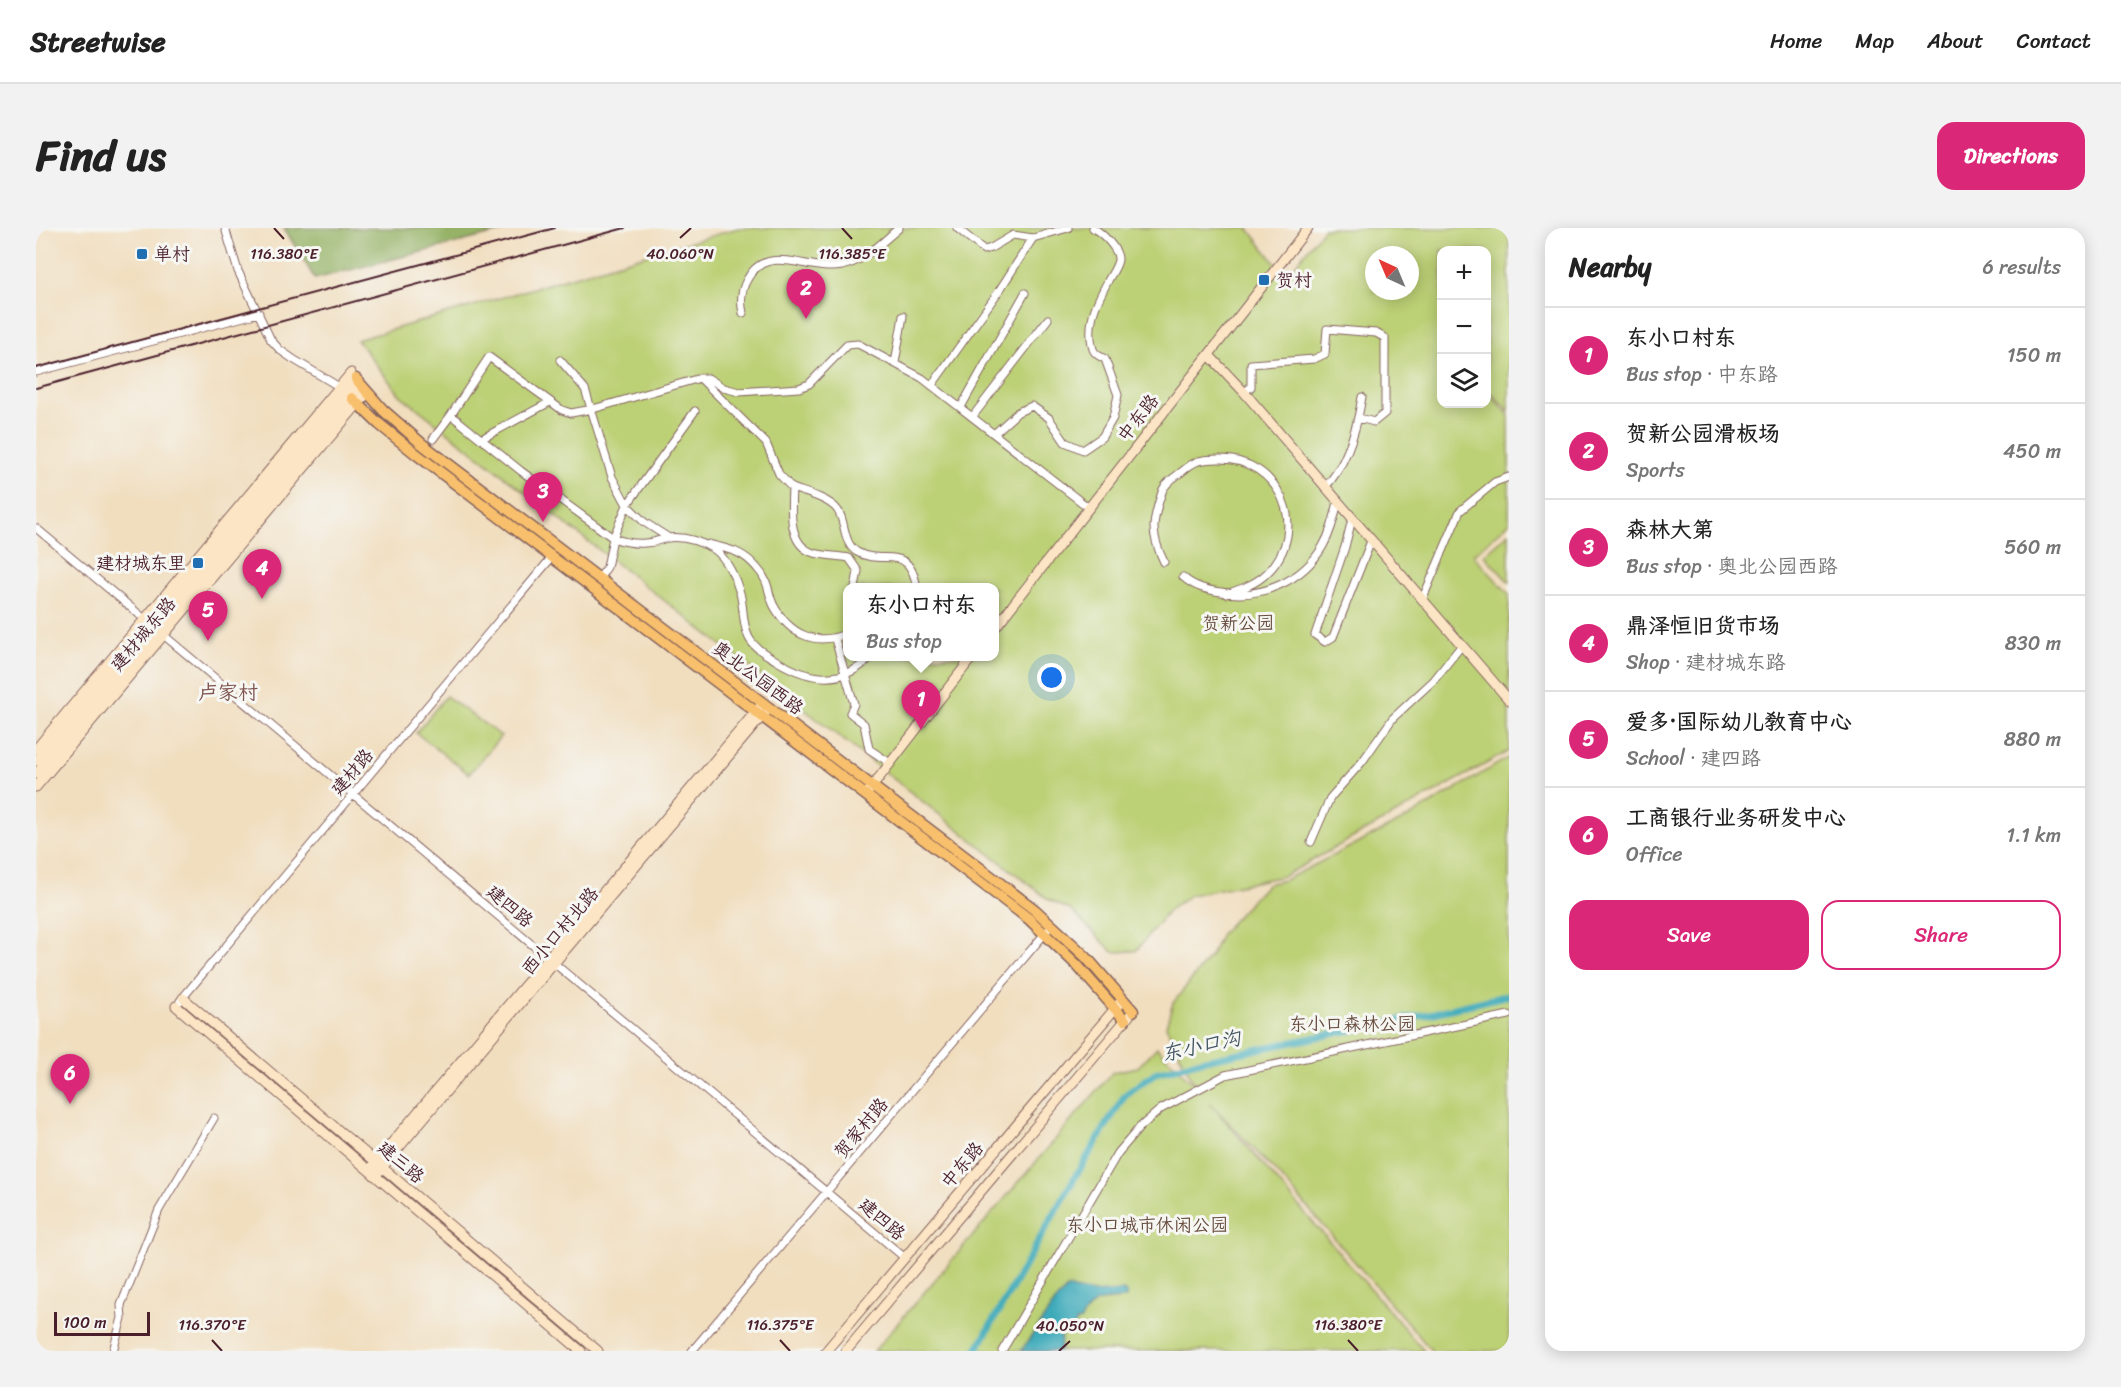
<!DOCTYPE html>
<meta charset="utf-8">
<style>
:root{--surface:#fff;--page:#f2f2f2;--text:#222;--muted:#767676;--line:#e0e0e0;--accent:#db2777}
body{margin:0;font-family:Sriracha,"LXGW WenKai TC",sans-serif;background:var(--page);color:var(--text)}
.controls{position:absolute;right:18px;top:18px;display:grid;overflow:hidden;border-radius:12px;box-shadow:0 3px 15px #0003}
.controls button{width:54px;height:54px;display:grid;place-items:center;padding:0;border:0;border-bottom:2px solid var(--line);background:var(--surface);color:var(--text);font:30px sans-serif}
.compass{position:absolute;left:1329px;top:18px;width:54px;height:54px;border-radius:50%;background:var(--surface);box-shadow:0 3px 15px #0003;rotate:316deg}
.scale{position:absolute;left:18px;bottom:15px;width:96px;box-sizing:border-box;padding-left:6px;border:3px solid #4a1f2b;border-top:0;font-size:16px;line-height:21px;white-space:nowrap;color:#4a1f2b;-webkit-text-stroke:4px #f6f6f2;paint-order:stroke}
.you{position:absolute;left:1016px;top:450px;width:21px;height:21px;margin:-15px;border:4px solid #fff;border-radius:50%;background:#1a73e8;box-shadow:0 0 0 9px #1a73e833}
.badge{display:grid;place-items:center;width:39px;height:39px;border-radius:50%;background:var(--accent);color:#fff;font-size:20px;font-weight:700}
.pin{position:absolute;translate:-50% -50px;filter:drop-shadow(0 2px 3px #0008)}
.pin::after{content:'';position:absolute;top:32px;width:21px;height:18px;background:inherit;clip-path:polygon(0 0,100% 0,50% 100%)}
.popup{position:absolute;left:807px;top:355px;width:156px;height:78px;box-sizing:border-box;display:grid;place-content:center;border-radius:12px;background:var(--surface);filter:drop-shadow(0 2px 4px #0005);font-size:20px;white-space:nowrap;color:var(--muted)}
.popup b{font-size:22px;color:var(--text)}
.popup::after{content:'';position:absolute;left:50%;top:100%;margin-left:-12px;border:12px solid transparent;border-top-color:var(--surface)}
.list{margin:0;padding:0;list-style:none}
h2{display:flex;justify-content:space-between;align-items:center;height:78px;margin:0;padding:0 24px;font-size:26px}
h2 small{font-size:20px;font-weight:400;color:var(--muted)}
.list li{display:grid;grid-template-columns:39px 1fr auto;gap:18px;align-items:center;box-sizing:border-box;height:96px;padding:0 24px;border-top:2px solid var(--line)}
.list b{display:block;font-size:22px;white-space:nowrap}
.list p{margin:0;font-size:20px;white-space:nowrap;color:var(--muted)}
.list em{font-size:20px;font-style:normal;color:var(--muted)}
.actions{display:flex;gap:12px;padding:18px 24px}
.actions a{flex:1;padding:14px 0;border:2px solid var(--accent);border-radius:18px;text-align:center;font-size:21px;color:var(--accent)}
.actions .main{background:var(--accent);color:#fff}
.icon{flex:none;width:33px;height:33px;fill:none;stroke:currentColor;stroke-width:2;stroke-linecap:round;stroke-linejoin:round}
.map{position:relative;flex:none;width:1473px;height:1123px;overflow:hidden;border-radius:18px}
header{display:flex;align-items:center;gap:36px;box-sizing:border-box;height:84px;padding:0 30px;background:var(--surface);border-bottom:2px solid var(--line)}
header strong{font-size:28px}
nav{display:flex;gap:33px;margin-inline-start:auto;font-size:21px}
.intro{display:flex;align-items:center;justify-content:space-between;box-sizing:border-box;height:144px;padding:0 36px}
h1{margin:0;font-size:42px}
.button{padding:15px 27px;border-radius:18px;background:var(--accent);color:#fff;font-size:21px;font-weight:700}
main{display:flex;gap:36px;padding:0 36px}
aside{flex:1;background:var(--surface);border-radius:18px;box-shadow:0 3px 15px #0003}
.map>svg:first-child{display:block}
.green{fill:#bcd074;stroke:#837850;stroke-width:1.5;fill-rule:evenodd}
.forest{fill:#95b266;stroke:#706848;stroke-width:1.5}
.water{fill:#3caaba;stroke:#436472;stroke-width:1.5}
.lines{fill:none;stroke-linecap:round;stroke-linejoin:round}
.canal{stroke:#3caaba;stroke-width:7}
.street-casing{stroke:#84625f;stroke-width:9}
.secondary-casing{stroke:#84625f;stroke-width:11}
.primary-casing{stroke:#84625f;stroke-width:13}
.street{stroke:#fff;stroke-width:7}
.secondary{stroke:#fce5c4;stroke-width:9}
.primary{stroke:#f8bf6c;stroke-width:10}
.rail{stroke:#4a1f2b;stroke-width:2}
.ticks{fill:none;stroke:#4a1f2b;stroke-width:2}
.poi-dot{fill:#1f6fb2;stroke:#f6f6f2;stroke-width:2}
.labels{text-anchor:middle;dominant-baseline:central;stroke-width:6;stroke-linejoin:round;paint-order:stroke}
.poi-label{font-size:18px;fill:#4a1f2b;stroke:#f6f6f2;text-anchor:start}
.street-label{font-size:18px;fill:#4a1f2b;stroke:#f6f6f2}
.park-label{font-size:18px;fill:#664b3d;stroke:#f6f6f2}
.neighbourhood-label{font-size:20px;fill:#805551;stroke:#f6f6f2}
.water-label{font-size:20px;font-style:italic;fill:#445764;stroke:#f6f6f2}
.ticks-label{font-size:15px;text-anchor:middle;fill:#4a1f2b;stroke:#f6f6f2;stroke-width:6;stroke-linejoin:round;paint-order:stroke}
</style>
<header>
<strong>Streetwise</strong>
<nav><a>Home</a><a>Map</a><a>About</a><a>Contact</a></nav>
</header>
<div class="intro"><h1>Find us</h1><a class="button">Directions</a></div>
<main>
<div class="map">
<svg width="1473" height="1123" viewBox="0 0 1473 1123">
<rect width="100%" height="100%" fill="#f6f6f2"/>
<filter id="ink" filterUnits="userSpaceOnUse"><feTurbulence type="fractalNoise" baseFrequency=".0167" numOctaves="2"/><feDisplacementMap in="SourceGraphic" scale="12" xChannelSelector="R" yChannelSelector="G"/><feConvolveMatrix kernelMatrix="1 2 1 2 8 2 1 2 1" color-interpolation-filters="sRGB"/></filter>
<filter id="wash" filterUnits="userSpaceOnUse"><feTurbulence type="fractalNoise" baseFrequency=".008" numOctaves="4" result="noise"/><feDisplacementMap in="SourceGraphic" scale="24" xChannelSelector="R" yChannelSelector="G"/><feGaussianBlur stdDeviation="1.35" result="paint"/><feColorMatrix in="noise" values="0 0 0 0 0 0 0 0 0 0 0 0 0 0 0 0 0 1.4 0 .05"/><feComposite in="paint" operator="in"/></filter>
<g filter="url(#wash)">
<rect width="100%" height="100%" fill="#f1debf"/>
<!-- green -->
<path class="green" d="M702 0H1212L1250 49 1288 0H1473V183L1451 161 1450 22H1406V176H1450L1451 163 1473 187V295L1437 327 1473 366V523L1248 648 1154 667 1133 682 1100 723 1077 724 1036 683 1012 671 364 167 321 112ZM1338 27H1374V63H1338ZM812 360H958V428H812Z
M1473 305V354L1448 327Z
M410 468 465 508 433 546 380 505Z
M1473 529V1123H1396L1252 957 1174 875 1388 1123H838L1077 844 1102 839 1121 819 1159 858 1130 798 1137 775 1175 727 1185 706 1231 656 1249 652 1373 589Z"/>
<!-- forest -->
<path class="forest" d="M248 0H480L279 51Z"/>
<!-- water -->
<path class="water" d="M1032 1060 1057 1065 1087 1063 1090 1065V1070C1066 1075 1058 1067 1045 1092L1040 1094 1039 1099 1025 1108 1024 1123H985L1022 1070Z"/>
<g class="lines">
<!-- canal -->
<path class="canal" d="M940 1123 1039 949 1089 867 1119 845 1169 832 1398 785 1473 767"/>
</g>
</g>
<g filter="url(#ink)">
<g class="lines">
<!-- street casing -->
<g class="street-casing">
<path id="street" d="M189 0 202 43 235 112 244 122 257 131 305 160
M921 0 948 22 955 20 977 7 997 10 1032 0
M707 85C704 72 705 61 712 50 732 14 774 45 806 38 830 32 845 15 863 0
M524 132 549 161 576 249 591 277 608 294 633 310
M859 135 867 88
M0 144 223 85
M664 150 730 215 743 246 756 260C755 281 752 315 775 324 786 328 802 328 813 330L822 343 819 360
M896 157 963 63 997 10
M1208 164 1215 159V136L1278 131 1289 126 1291 101 1340 105 1349 110V185L1338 194 1323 190
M925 179 989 65
M415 187 485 243 577 310C588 314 597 316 609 315 616 315 624 312 631 310 648 308 664 313 679 322 691 331 700 351 704 365 708 379 706 396 713 410 719 421 730 426 741 433 774 453 807 458 836 428
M937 188 1012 91
M959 205 982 184 996 178 1013 190 1029 214 1047 222 1066 209 1077 190 1082 167 1069 131C1058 126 1056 123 1055 110 1053 87 1063 70 1074 49 1077 44 1081 38 1082 32 1083 21 1066 5 1057 0
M397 211 415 187 453 129 526 182 535 185 557 181 664 150H672L688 160 703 164 763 160 773 156 811 117 822 116 886 150 1053 280
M445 211 514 174
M1289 259C1311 237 1321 199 1326 169
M756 260C770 265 788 269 799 279 811 290 805 314 821 324 847 339 873 313 881 360
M1316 291 1309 319 1279 407 1289 414 1297 409 1335 313
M0 300 111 393
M673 316C693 322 706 322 721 340 734 354 731 364 738 378 754 407 780 419 812 405
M1128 334C1114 305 1116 294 1126 264 1129 254 1141 248 1148 242 1161 231 1165 232 1182 231 1243 229 1276 301 1231 345 1220 356 1205 361 1190 366
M1147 349C1158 359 1171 362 1185 364 1224 372 1267 353 1287 318 1295 304 1298 290 1302 274
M563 351 571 339 577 310 591 277 659 183
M1386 372 1424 283 1459 254 1473 249
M124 404 869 1030
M799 411 818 476 814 485 828 496 833 521 854 535
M1275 614 1294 570 1326 534 1357 490 1398 452 1426 417
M144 773 516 329
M77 1123 86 1090 85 1077 123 982 178 890
M656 1123 1011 703
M966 1123 1082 925 1104 899 1125 881 1189 847 1473 787"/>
</g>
<!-- secondary casing -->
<g class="secondary-casing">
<path id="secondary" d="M1173 127 1208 164 1473 472
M958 401 1272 0
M0 521 315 145
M0 533 320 151
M0 546 326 158
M0 559 331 165
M832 564 937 428
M147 770 562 1123
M140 778 545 1123
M333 942 727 475
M339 948 733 480
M790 1123 1087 771
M810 1123 1093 788"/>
</g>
<!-- primary casing -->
<g class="primary-casing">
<path id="primary" d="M320 151 347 182 386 216 999 682 1050 729 1097 783
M316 170 343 196 379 225 993 691 1041 737 1089 792"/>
</g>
<!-- street -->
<use href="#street" class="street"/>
<!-- secondary -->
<use href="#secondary" class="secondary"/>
<!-- primary -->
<use href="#primary" class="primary"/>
<!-- rail -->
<path class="rail" d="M0 140 519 0
M0 160 589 0"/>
</g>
</g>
<!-- ticks -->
<path class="ticks" d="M238 0 248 11M806 0 816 11M644 10 655 0M176 1112 186 1123M744 1112 754 1123M1312 1112 1322 1123M1023 1123 1034 1113"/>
<!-- markers -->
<g class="poi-dot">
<rect x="100" y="20" width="12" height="12" rx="3"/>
<rect x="1222" y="46" width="12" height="12" rx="3"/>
<rect x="156" y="329" width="12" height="12" rx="3"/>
</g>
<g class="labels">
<!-- poi labels -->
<g class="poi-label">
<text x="118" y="26">单村</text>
<text x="1240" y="52">贺村</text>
<text x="150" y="335" text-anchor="end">建材城东里</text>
</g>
<!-- street labels -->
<g class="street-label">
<text transform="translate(1102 190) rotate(-52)">中东路</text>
<text transform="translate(107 406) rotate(-50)">建材城东路</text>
<text transform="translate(722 450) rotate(37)">奥北公园西路</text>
<text transform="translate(316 544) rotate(-50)">建材路</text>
<text transform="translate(474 678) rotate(40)">建四路</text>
<text transform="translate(524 703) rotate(-50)">西小口村北路</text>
<text transform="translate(825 900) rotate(-50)">贺家村路</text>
<text transform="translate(365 934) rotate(40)">建三路</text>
<text transform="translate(926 937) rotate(-50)">中东路</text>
<text transform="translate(846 991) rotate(40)">建四路</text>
</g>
<!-- park labels -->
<g class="park-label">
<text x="1202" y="395">贺新公园</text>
<text x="1316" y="796">东小口森林公园</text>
<text x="1111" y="997">东小口城市休闲公园</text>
</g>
<!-- neighbourhood labels -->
<g class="neighbourhood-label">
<text x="192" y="464">卢家村</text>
</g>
<!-- water labels -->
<g class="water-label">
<text transform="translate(1165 818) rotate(-12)">东小口沟</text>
</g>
</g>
<g class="ticks-label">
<text x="644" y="31">40.060°N</text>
<text x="248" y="31">116.380°E</text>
<text x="816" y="31">116.385°E</text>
<text x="176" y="1102">116.370°E</text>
<text x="744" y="1102">116.375°E</text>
<text x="1312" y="1102">116.380°E</text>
<text x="1034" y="1103">40.050°N</text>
</g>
</svg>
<div class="controls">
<button>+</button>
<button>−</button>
<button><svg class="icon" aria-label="layers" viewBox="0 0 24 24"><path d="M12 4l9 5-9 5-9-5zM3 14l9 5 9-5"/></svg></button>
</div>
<svg class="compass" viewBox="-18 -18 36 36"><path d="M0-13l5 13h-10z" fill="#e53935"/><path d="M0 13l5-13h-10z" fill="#767676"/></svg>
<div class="scale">100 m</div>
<div class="you"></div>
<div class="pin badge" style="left:885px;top:502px">1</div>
<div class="popup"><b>东小口村东</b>Bus stop</div>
<div class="pin badge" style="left:770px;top:91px">2</div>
<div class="pin badge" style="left:507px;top:294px">3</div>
<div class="pin badge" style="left:226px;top:371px">4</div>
<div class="pin badge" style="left:172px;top:413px">5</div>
<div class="pin badge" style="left:34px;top:876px">6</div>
</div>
<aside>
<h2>Nearby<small>6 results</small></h2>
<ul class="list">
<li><span class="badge">1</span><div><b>东小口村东</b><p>Bus stop · 中东路</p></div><em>150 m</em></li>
<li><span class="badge">2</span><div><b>贺新公园滑板场</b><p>Sports</p></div><em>450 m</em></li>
<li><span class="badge">3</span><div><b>森林大第</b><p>Bus stop · 奥北公园西路</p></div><em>560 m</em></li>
<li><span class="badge">4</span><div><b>鼎泽恒旧货市场</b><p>Shop · 建材城东路</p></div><em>830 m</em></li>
<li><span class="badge">5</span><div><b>爱多·国际幼儿教育中心</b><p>School · 建四路</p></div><em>880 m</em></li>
<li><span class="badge">6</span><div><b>工商银行业务研发中心</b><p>Office</p></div><em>1.1 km</em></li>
</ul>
<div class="actions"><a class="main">Save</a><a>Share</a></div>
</aside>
</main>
